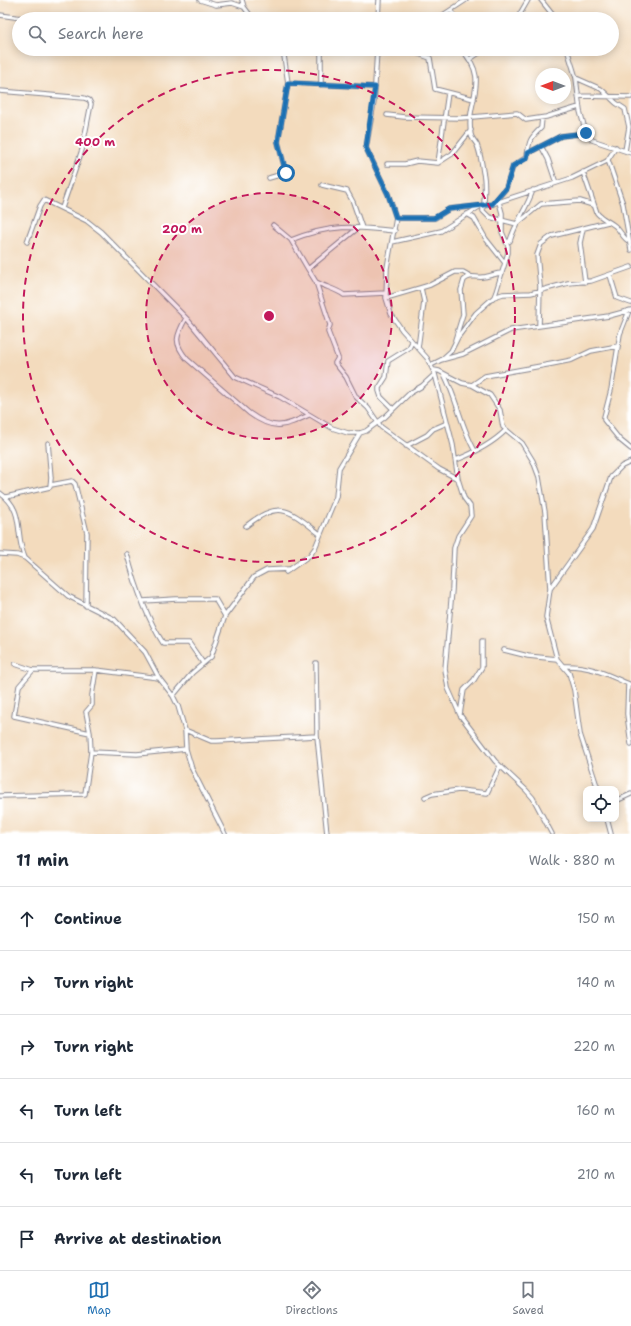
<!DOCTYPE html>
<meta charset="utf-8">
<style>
:root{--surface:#fff;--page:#f2f2f3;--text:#1f2937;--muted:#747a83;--line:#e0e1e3;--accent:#1f6fb2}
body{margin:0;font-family:"Shantell Sans",sans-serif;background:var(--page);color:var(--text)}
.controls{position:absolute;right:12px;bottom:12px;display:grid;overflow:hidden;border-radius:8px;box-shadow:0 2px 10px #0003}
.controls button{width:36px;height:36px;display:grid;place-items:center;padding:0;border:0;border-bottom:1px solid var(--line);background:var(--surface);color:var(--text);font:20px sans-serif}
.compass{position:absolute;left:535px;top:68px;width:36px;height:36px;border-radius:50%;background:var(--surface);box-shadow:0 2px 10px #0003;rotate:270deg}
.stop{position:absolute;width:12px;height:12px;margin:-9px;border:3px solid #1f6fb2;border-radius:50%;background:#fff}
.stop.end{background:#1f6fb2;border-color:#fff;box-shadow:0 1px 4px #0008}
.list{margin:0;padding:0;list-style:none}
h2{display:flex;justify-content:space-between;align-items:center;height:52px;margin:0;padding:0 16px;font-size:17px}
h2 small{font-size:13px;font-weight:400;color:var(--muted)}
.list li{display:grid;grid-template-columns:26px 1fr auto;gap:12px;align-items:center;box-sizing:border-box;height:64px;padding:0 16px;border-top:1px solid var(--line)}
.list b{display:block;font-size:15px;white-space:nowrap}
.list em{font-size:13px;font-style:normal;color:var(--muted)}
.icon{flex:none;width:22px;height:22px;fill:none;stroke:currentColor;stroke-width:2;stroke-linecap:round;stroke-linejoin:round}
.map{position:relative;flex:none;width:631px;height:834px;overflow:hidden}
.search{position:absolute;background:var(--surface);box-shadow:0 2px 10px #0003;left:12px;right:12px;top:12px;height:44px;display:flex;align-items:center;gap:10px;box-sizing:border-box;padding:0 14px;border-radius:22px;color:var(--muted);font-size:15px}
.sheet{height:436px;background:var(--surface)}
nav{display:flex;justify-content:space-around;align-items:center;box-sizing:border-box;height:56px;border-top:1px solid var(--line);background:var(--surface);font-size:11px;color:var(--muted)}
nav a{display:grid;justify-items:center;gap:2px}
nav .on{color:var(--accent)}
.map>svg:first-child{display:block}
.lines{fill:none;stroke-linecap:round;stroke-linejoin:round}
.street-casing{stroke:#87858e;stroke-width:5.5}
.street{stroke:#fff;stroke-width:3.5}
.route{stroke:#1f6fb2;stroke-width:5}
.ring{fill:none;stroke:#c2185b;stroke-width:2;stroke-dasharray:7 5}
.centre{fill:#c2185b;stroke:#fff;stroke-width:2}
.ring-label{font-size:12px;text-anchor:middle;font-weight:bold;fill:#c2185b;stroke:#fff;stroke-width:4;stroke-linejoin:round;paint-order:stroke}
</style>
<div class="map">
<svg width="631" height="834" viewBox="0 0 631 834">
<rect width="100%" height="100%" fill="#fff"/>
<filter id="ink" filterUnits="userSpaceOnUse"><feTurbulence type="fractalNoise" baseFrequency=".025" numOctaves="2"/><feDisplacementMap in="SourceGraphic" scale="8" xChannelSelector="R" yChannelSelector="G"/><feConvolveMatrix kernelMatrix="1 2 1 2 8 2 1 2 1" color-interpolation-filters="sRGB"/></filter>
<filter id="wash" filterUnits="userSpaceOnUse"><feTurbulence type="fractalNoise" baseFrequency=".012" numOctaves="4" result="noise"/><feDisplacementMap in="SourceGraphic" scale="16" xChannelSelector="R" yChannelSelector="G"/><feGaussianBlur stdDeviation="0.9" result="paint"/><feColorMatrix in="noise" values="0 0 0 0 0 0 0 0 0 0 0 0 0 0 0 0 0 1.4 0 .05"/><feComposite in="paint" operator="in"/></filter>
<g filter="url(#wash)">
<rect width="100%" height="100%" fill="#f3dbbd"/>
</g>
<g filter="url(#ink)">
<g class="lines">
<!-- street casing -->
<g class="street-casing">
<path id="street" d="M200 0 216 5 232 3 244 7
M242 0 244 7 253 19
M541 0 556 19
M452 10 455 19
M0 15 29 19
M378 19 379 0
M437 19 466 0
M517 19 528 0
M321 49V85
M377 49 374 102 366 148 388 194 396 218 387 268 386 298 391 314 402 330 427 358 435 374 453 445 458 479 464 498 470 506 471 516 458 536 454 548 452 590 445 669 448 688 460 715 495 761 526 790 533 798 552 834
M405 49 430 58 435 89 474 99
M425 49 427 56
M461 49C492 81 465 100 471 135 472 139 475 141 477 145 480 153 482 164 483 172 486 183 484 195 484 206
M567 49 576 78 580 111 586 133 592 140 631 153
M470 59 485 49
M576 78 601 89 616 103 625 109 629 127 625 151
M288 83 375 87
M0 91 84 98 89 100 91 104 82 150 62 208
M579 96 631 97
M387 115 404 117 461 118 517 113 526 120 546 117 579 107
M541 146 548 159 556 183
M528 153 561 136 586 133
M608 160 623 204 631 250
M438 163 448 93
M387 164H405L417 161 438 163 452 154 471 130
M583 172 597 213C602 219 609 221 615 226 621 231 623 239 630 242
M269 178 286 173 278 142 288 83 283 49
M322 185 347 191 353 202 362 228
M493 204 506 188 513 166 527 157C529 142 529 139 541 128L542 118
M483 206V211L489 217 517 224
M467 214 474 218 486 239 505 263
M396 218H435L449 209 489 205 572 178 607 161 616 147
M518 223 541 204 580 201 593 205
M273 225 291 240 308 269 316 282 330 325 328 332 338 358 335 363 346 377 356 397 368 408 381 427 439 469 458 479
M583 229 580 243 585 282
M291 240C331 224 353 226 395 231
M27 242 40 206 44 200 87 221 101 232 188 320 235 377 280 397 332 428 348 433H360L366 431 385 417 410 393 422 386 435 374
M392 242 441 231 479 207
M506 242 510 241C515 223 527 208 533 190
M308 269 358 228
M610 275 617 298 631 303
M316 282C325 287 336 289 344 295L386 293
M494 297 503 294 531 293 568 283 591 281 631 267
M386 298 430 285 455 272H463L470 276
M629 311 620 334 611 390 604 417V420L620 440 631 449
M186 318C176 336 173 343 187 359L249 413C274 431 283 427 309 415
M539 326 540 286 537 255 541 244 552 236 608 222
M455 340 463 314 461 290 464 280C471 274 475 278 483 277 488 277 496 273 502 273
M418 348 424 302 421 288
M441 360 463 354 511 330 609 316 631 310
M431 365 441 360 451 351 458 337 476 313 494 297 496 292 508 253V246L502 232V213L499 202
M434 370 439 371 462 383 472 385 490 395 500 410 503 427 522 443 533 461 539 477 545 512 550 589 546 617 557 659 569 673 574 690 580 734 598 789
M444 374C457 399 461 427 475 451
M472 385 485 376 552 364 572 360 591 351 618 346
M393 409 381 397 379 391V388L386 377 388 361 409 348 412 342
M406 446 427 435 433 429 447 423
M456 460C474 453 493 443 506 430
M51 485 72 481 75 484 87 533 86 606
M0 493C26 511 14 534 25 558
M6 497 50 487 51 478 48 443
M246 526C280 499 289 510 320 534
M0 554 17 555 25 558 68 596 114 619 145 652 159 678 173 696 178 706 185 730 186 749 192 769 225 834
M127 554C135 584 146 617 163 643H189L203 663
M286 572 310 555 315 548 336 497 339 468 360 433
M550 589 593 529 611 477 622 466 631 462
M143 601 176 599H215L225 616
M504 650 528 656 557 659
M316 663 317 736 327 834
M15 664 33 670H96L159 678
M564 666C591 665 608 675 631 685
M33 670 19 686 14 716 90 733
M628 684 627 714 631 744
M173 696 192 673 211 657 225 616 254 577 267 570 289 569
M460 714 464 690 474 680 482 667V641
M185 730 211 741H217L317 736
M91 752 137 754 186 749
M0 796 85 794 91 752 90 733 86 712 92 705V695L96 670
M425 797 432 794 459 790 487 793 500 766
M616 801 631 794
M607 819 611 834"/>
</g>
<!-- street -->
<use href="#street" class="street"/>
</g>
</g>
<g class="lines" filter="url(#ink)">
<!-- route -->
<path class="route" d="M286 173 278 142 288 83 375 87 366 148 388 194 396 218H434L449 209 492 204 506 188 513 166 527 158 528 153 561 136 586 133"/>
</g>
<!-- distance rings -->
<circle cx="269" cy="316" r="123" fill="#c2185b" fill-opacity=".12"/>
<g class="ring">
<circle cx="269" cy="316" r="123"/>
<circle cx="269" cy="316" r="246"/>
</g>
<circle cx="269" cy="316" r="6" class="centre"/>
<g class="ring-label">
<text x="95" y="146">400 m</text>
<text x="182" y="233">200 m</text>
</g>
</svg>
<div class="controls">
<button><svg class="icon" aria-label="locate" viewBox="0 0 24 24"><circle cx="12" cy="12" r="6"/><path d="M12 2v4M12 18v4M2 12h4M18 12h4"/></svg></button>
</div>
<svg class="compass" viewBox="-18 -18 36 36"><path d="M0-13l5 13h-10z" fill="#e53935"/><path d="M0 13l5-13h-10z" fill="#747a83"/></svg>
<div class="stop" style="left:286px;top:173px"></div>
<div class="stop end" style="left:586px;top:133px"></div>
<div class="search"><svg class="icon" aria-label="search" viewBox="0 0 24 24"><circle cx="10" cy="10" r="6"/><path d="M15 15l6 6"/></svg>Search here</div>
</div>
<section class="sheet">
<h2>11 min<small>Walk · 880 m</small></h2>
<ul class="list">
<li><svg class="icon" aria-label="ahead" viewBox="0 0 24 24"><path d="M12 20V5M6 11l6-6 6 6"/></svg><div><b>Continue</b></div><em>150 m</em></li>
<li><svg class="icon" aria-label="right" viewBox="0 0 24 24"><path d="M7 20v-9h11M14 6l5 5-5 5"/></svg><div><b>Turn right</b></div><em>140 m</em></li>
<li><svg class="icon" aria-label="right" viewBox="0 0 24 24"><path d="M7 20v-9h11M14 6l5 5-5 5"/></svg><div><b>Turn right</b></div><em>220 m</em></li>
<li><svg class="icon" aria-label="left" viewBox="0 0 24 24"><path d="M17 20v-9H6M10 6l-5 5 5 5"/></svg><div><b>Turn left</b></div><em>160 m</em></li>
<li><svg class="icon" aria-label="left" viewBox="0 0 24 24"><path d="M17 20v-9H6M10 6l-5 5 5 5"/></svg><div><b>Turn left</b></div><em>210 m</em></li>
<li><svg class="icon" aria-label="arrive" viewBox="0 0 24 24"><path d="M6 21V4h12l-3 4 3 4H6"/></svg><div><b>Arrive at destination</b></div></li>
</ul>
</section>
<nav>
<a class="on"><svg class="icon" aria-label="map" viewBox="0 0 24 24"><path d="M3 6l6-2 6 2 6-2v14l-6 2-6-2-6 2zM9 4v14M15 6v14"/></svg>Map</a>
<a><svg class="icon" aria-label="directions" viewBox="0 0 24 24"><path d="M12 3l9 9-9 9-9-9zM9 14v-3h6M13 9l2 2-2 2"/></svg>Directions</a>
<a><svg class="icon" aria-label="saved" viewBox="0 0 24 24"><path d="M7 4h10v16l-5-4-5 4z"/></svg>Saved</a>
</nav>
